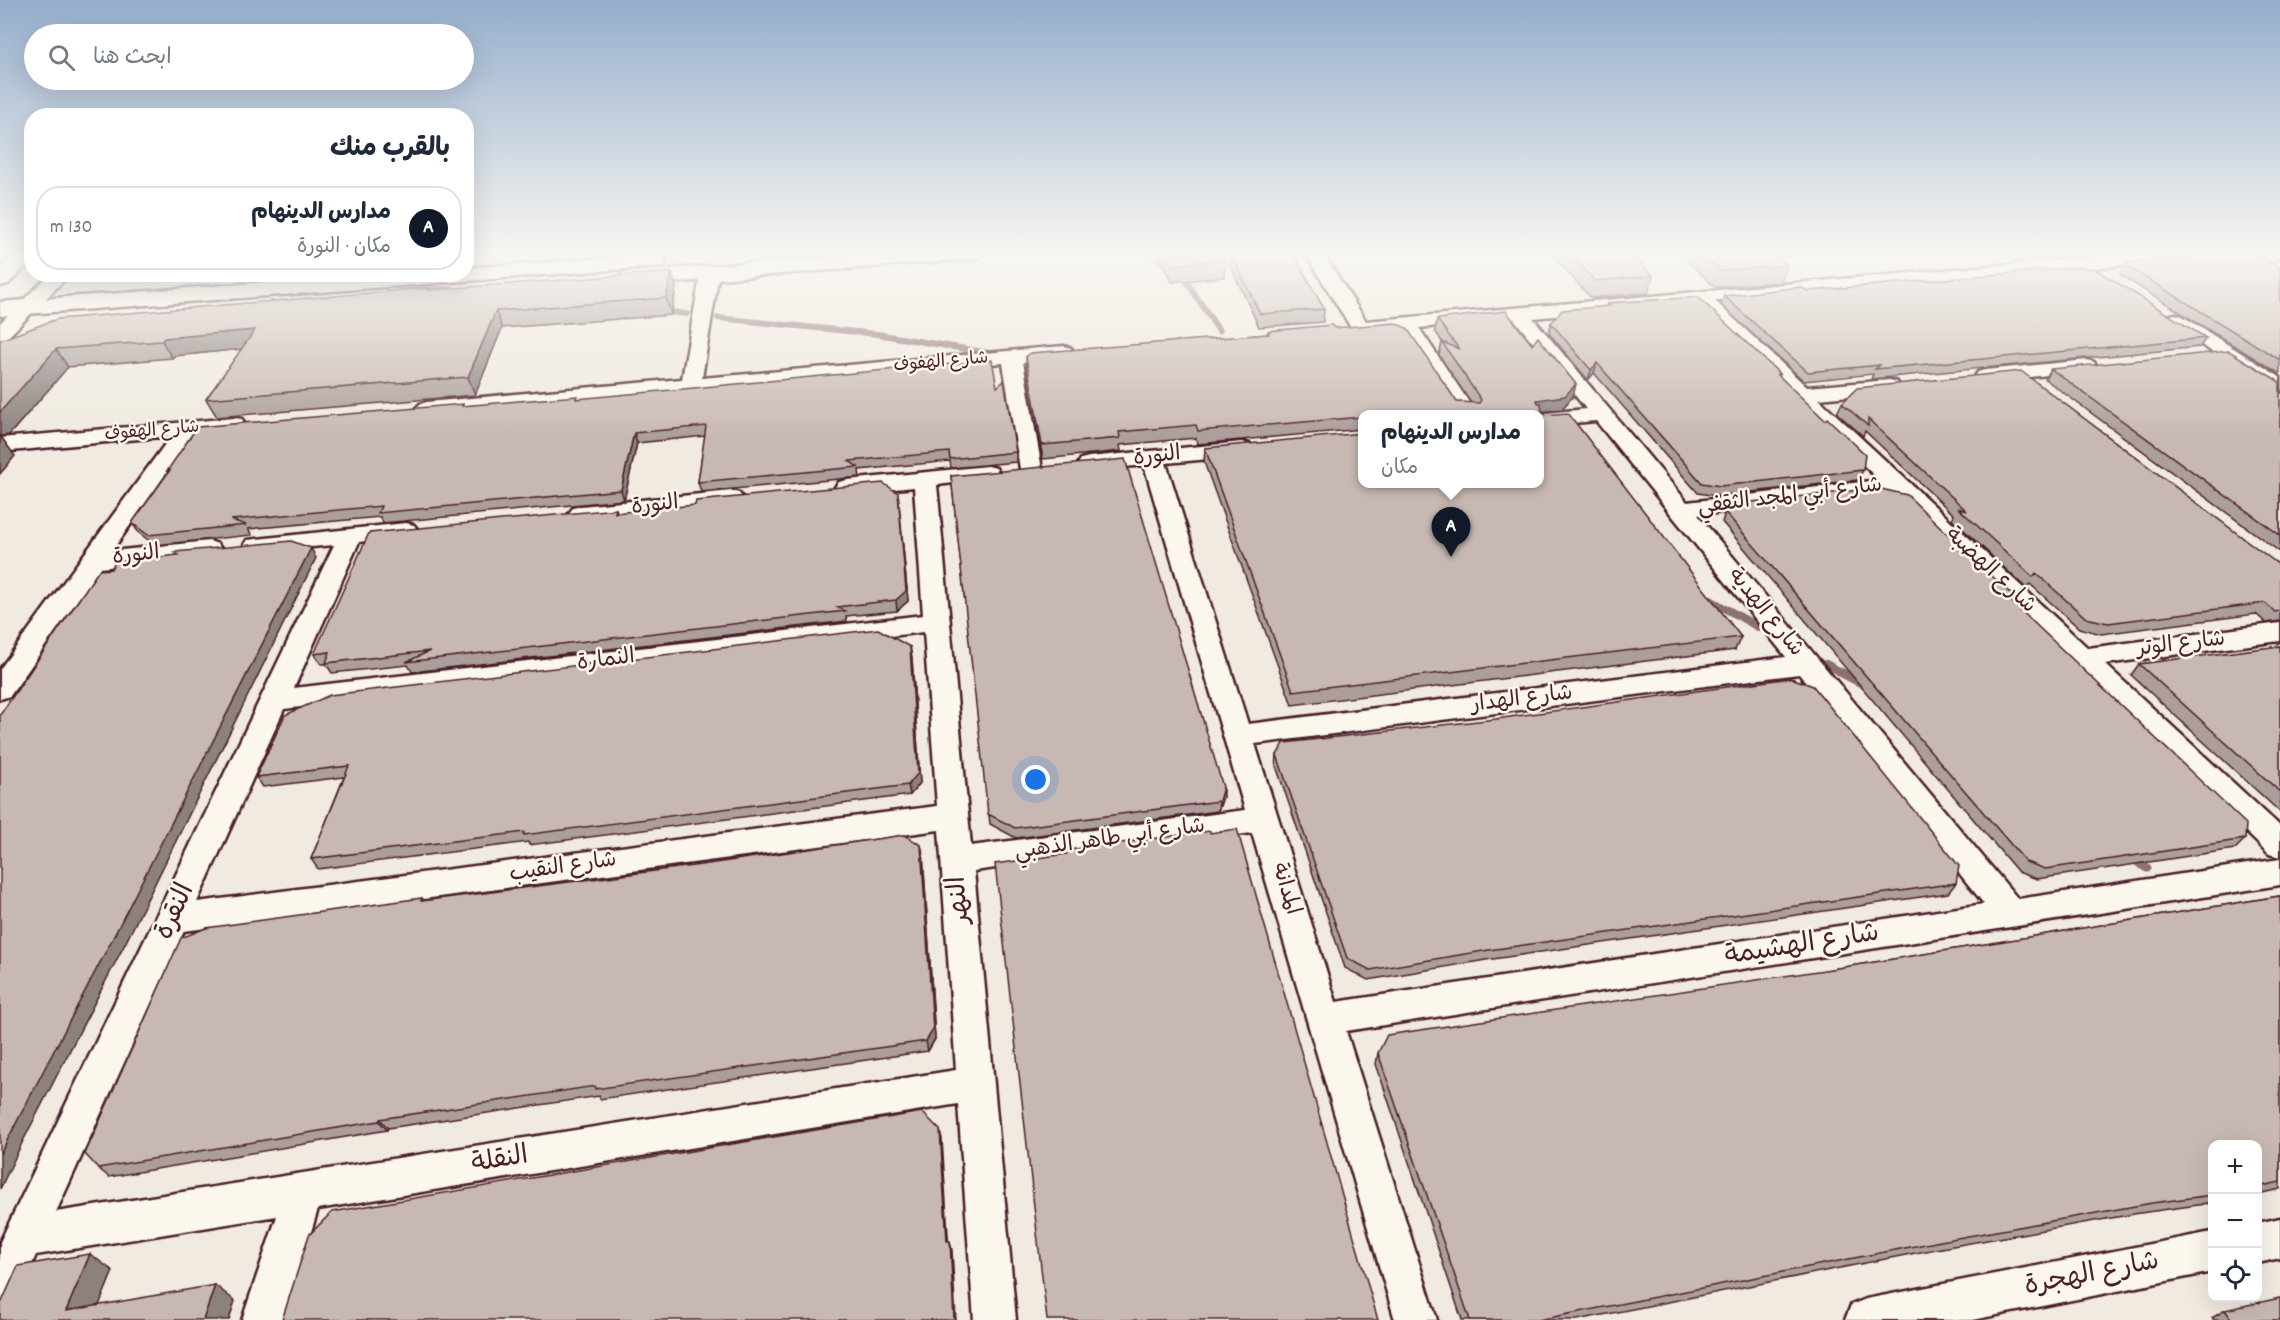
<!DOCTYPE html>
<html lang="ar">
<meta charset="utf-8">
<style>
:root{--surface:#fff;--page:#f2f2f3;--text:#1f2937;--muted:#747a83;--line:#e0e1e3;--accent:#111827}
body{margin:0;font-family:Dekko,"Playpen Sans Arabic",sans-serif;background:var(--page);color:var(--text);direction:rtl}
.controls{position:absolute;right:18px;bottom:18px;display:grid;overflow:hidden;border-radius:12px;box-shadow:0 6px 24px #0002}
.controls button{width:54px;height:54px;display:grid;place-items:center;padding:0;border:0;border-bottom:2px solid var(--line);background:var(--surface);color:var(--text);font:30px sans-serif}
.you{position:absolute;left:1036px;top:780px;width:21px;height:21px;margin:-15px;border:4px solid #fff;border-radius:50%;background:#1a73e8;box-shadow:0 0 0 9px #1a73e833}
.badge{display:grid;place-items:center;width:39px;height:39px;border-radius:50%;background:var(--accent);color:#fff;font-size:20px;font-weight:700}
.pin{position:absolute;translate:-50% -50px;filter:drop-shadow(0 2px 3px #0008)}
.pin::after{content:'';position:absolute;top:32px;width:21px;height:18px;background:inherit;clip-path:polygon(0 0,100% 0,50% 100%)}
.popup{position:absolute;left:1358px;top:410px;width:186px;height:78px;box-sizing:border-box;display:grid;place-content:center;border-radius:12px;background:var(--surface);filter:drop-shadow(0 2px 4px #0005);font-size:20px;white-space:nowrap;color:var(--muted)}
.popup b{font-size:22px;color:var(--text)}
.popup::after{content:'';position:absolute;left:50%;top:100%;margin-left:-12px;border:12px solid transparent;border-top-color:var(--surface)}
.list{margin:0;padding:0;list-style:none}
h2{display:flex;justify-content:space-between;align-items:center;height:78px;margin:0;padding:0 24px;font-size:26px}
h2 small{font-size:20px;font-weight:400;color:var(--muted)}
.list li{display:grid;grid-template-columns:39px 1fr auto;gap:18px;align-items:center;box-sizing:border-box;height:84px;margin:0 12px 12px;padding:0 12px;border:2px solid var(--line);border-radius:24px}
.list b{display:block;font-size:22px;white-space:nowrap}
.list p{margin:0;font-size:20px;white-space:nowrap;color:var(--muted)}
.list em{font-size:20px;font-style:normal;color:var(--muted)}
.icon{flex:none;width:33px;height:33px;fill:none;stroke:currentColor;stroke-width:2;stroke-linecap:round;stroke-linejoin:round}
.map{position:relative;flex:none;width:2280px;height:1320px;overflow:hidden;direction:ltr}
.search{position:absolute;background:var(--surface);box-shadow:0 6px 24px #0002;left:24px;top:24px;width:450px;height:66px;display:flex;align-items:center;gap:15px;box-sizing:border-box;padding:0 21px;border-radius:33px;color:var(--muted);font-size:22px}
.panel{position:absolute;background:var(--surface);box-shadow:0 6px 24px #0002;left:24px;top:108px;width:450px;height:174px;border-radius:24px;direction:rtl}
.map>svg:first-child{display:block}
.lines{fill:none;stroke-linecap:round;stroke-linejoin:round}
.stream-far2{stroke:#8c6f72;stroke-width:6}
.stream-far1{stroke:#8c6f72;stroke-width:8}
.stream{stroke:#8c6f72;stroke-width:9}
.minor-casing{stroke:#4a1f2b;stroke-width:5}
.major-casing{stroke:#4a1f2b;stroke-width:5}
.minor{fill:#fbf7ec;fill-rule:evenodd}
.major{fill:#fbf7ec;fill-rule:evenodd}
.wall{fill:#ac9e9a;stroke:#4a1f2b;stroke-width:1.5}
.shaded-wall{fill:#8c817d;stroke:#4a1f2b;stroke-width:1.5}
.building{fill:#c8b8b3;stroke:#4a1f2b;stroke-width:1.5}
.labels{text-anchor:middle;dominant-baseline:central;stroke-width:5;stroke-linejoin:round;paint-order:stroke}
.far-street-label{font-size:18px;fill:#4a1f2b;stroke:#fbf7ec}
.street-label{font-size:22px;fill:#4a1f2b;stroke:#fbf7ec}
.near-street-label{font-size:27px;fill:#4a1f2b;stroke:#fbf7ec}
</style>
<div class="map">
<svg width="2280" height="1320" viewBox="0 0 2280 1320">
<rect width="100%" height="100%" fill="#f0eae0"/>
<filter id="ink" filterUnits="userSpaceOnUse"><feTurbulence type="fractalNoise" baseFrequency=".0167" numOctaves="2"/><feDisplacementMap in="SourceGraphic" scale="12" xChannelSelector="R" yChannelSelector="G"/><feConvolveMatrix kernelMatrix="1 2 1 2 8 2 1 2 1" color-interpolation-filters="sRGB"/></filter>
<g filter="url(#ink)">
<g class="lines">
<!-- stream-far2 -->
<path class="stream-far2" d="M1151 253 1187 282 1219 331
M0 267H32
M242 276 307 281
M388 286 453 290
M660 311 687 314
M718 318 877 334 995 354"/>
<!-- stream-far1 -->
<path class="stream-far1" d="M1705 597 1758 627
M1826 664 1843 673"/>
<!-- stream -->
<path class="stream" d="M1840 672 1865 685
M2130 857 2147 868"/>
<!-- minor casing -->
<g class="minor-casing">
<path id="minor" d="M1305 253H1323L1366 321 2138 253H2213L2204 258 1715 301 1807 387 1890 380 1897 382 1900 386 1897 390 1890 392 1819 399 2088 648 2280 623V641L2105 664 2280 826V857L2269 854 1892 493 1698 515 2018 899 2280 859V885L1346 1031 1437 1320H1395L1252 833 974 871 1016 1320H974L958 1104 318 1209 284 1320H242L277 1216 36 1255 15 1302 0 1308V1242L334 545 256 552 247 550 244 545 247 540 406 523 414 525 418 530 414 535 359 542 294 688 923 615 914 487 847 494 839 492 835 487 839 482 847 480 988 466 996 468 999 473 996 478 937 485 971 846 1245 810 1144 465 1089 471 1081 469 1078 464 1081 459 1089 457 1242 442 1250 444 1253 449 1250 454 1242 456 1166 463 1248 724 1786 657 1596 421 1540 426V414H1536L1586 409 1514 319 1419 328 1477 414H1456L1400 329 1360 333 1353 331ZM1695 303 1879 480 1687 502 1533 318ZM924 632 937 806 197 902 284 709ZM1799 674 1984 904 1336 1002 1255 744ZM939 830 956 1070 56 1212 184 931Z
M710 267 716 268 719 272 702 378 1064 346 1071 348 1074 352 1071 356 1023 362 1042 469 1039 474 1031 476 1023 474 1020 469 1003 363 427 414 420 412 416 408 420 404 427 402 682 379 701 272 704 268Z
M50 274H70L7 338 0 340V323Z
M2175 314 2182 316 2280 377V392L2273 390 2168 324 2165 320 2168 316Z
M2087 360 2094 362 2097 366 2094 370 1985 382 1978 380 1975 376 1978 372 1985 370Z
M234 418 242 419 245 424 242 429 194 434 112 551 209 541 218 544 221 549 218 554 100 568 10 696 0 699V669L171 436 0 452V438Z
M731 491 739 493 743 498 739 503 581 520 573 518 569 513 573 508 581 506Z
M2280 1218V1258L2258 1263V1223Z
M2212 1232V1272L1972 1320H1845L1851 1305 1866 1299Z"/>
</g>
<!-- major casing -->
<g class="major-casing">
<path id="major" d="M15 253H32V261L8 284 0 286V267Z
M879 253H981L979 258 971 259 629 286 621 284 618 279 621 274 629 272Z
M656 254 664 256 667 261 664 266 0 316V302L380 274H466V268Z"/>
</g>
<!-- minor -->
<use href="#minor" class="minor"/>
<!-- major -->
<use href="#major" class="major"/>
</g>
<!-- wall -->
<path class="wall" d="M1161 253H1222L1225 260 1224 277 1172 282 1161 256Z
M1229 253H1293L1324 309 1323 322 1259 327 1229 263Z
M1550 253H1630L1653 276 1648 293 1591 298Z
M1679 253H1825L1778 257 1787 265 1781 282 1715 287Z
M2277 253H2280V262L2274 258Z
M2125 265 2280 268V374L2120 275Z
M429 288 430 290 676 288 671 315 502 328 475 395 217 417 206 399 242 349 174 356 172 358 68 367 9 435 0 340Z
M1808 291 2206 338 2200 347 1871 379 1873 374 1804 381 1721 305 1724 296Z
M1607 303 1780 374 1779 376 1863 470 1858 480 1716 496 1698 493 1594 373 1588 380 1549 333 1551 323 1606 307Z
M1437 319 1573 396 1562 409 1542 412V415L1741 637 1735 650 1292 705 1204 462 1205 448 1539 483 1362 414V429L1198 444 1196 438 1120 445 1121 451 1043 459 1027 370 1026 357 1267 334 1268 331 1334 328 1457 402 1471 403 1439 355 1442 342 1443 343 1435 331Z
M2051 369 2280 382V552L2045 379Z
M997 387 1016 452V462L951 468 950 461 859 470 860 477 701 492 698 482 705 436 637 443 624 500 383 523 380 517 248 529 252 535 155 545 139 533 132 523 168 472 167 471 464 406 578 399Z
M1842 403 2280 564V621L2266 623 2256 614 2101 634 2079 628 2030 584 2026 588 1952 519 1954 515 1865 431 1863 436 1837 413Z
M951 476 1223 797 1218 811 1016 838 990 824Z
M898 493 908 601 897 611 846 616 847 621 412 672 408 665 332 673 326 664H321L314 654 616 509 618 513Z
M1725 512 2014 597 2011 602 2245 839 2235 849 2037 879 2018 872 1722 522Z
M2280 646V812L2131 675 2139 664Z
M910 647 912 658 920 783 910 795 529 845 528 842 318 869 311 859 344 777 263 787 256 777Z
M1277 755 1956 883 1948 893 1486 960 1368 980 1345 968 1276 766Z
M921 845 923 855 935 1039 928 1051 600 1099 599 1096 388 1128 387 1130 109 1177 98 1168 422 898 424 901Z
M2280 896V1189L2258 1194V1144H2212V1203L2140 1213 1936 1249 1577 1320H1462L1376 1064 1378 1053 1838 968Z
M2225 1310 2280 1320H2214L2212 1318Z"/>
<!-- shaded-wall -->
<path class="shaded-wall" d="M672 272 676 288 671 315 666 298Z
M496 311 502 328 475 395 468 377Z
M255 330 264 347 174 356 172 358 162 341 164 338Z
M56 349 68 367 9 435 0 436V412Z
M1597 363 1594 373 1588 380 1591 370Z
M1576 384 1573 396 1562 409 1534 413 1537 400Z
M634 433 637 443 624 500 621 490Z
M2 438 15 456 0 474V440Z
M898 493 908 601 897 611 896 600Z
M311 548 316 558 127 940 23 1141 0 1189V1154Z
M910 647 912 658 920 783 910 795 908 785Z
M1223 787V797L1218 811 1219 801Z
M921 845 923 855 935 1039 928 1051 926 1041Z
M380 1119 388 1128 387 1130 379 1121Z
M940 1130 942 1139 949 1250 947 1241Z
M950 1241 952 1250 956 1320H954Z
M90 1254 113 1271 93 1320 66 1311Z
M215 1285 235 1301 229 1320H203Z"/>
<!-- building -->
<path class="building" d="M1167 253H1222L1225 260 1172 265Z
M1231 253H1293L1324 309 1260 314Z
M1569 253H1630L1653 276 1595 281Z
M1701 253H1773L1787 265 1721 271Z
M2224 253H2257L2280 268V360L2125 265 2128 262Z
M2080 267 2095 269 2206 338 1875 369 1880 365 1808 372 1724 296 1801 287 1808 291Z
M672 272 666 298 496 311 468 377 206 399 255 330 164 338 162 341 56 349 0 412V340L57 319 429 288 428 290Z
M1698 297 1780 374H1777L1825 420 1827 418 1865 454 1863 470 1720 486 1702 483 1597 363 1591 370 1551 323 1562 310 1610 306 1607 303Z
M1506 311 1532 345 1538 337 1576 384 1565 396 1537 400 1538 403H1541L1542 415 1568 413 1741 637 1293 691 1205 448 1362 433V483H1539V414H1362V417L1198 431 1196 425 1119 432 1120 438 1042 445 1026 357 1030 353 1269 334 1268 331 1332 325 1334 328 1395 323 1407 328 1457 402 1479 403 1481 400 1442 342 1459 349 1437 319Z
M2229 351 2280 382V535L2051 369Z
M992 360 997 387 1004 381 1016 452 950 459 949 452 849 461 858 467 698 482 706 426 634 433 621 490 378 513 381 506 231 520 246 525 148 535 132 523 170 470 167 471 197 427 463 404 462 406 577 396 576 399Z
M2021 371 2278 564H2280V611L2275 612 2265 603 2108 623 2086 618 2036 573 2033 577 1958 508 1967 511 1868 419V426L1842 403 1857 388Z
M1125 459 1223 787 1219 801 1015 828 988 814 951 476Z
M883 483 898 493 906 591 896 600 837 607 845 611 406 662 430 651 326 663 330 652 314 654 369 533 616 509 615 513 695 505 696 501Z
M1877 488 1907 495 2014 597H2008L2011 601 2246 824 2245 839 2045 869 2026 862 1725 512 1733 504Z
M291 541 311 548 117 930 0 1154V715L99 570 111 569 115 562 178 555 174 552Z
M878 629 910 647 918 773 908 785 524 835V832L311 859 349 766 256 777 285 715 330 695Z
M2280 646V792L2139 664Z
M1791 678 1813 686 1959 866 1956 883 1489 950 1370 970 1347 958 1277 755 1284 743 1496 719Z
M1237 829 1378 1320H1047L995 864 1066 854 1061 851 1210 831V833Z
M904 835 921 845 933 1030 926 1041 595 1089V1086L380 1119 379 1121 98 1168 85 1154 181 938 206 928 422 898 421 901 701 865Z
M2280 896V1182L2258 1187V1144H2212V1195L2152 1203 1946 1240 1538 1320H1470L1378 1053 1387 1035 1838 968Z
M922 1112 940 1130 947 1241H950L954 1320H282L309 1235 332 1212Z
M90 1254 66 1311 215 1285 203 1320H0V1306L18 1266Z
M2280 1298V1320H2232L2225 1310Z"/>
</g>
<!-- sky -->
<linearGradient id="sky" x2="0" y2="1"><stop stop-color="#95aecc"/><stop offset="0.58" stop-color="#f8f6f1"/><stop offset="1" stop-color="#f8f6f1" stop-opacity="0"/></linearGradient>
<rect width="2280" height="438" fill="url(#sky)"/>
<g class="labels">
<!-- far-street labels -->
<g class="far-street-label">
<text transform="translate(941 363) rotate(-5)">شارع الهفوف</text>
<text transform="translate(152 432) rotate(-5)">شارع الهفوف</text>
</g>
<!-- street labels -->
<g class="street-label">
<text transform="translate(1157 457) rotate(-6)">النورة</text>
<text transform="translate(1790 497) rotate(-7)">شارع أبي المجد الثقفي</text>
<text transform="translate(655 506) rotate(-6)">النورة</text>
<text transform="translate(136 556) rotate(-6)">النورة</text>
<text transform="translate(1990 571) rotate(43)">شارع الهضبة</text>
<text transform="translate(1765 613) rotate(51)">شارع الهدية</text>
<text transform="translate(2181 645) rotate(-7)">شارع الوتر</text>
<text transform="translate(606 661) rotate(-7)">النمارة</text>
<text transform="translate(1522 700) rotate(-7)">شارع الهدار</text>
<text transform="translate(1110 840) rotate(-8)">شارع أبي طاهر الذهبي</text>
<text transform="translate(563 868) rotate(-8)">شارع النقيب</text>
<text transform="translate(1285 889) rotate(73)">المدانة</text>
</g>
<!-- near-street labels -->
<g class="near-street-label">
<text transform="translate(960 900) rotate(-95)">النهر</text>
<text transform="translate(176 912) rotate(-65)">النقرة</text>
<text transform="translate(1802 946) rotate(-9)">شارع الهشيمة</text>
<text transform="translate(500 1161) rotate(-9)">النقلة</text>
<text transform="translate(2092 1275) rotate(-11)">شارع الهجرة</text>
</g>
</g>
</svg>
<div class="controls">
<button>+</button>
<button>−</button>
<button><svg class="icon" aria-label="locate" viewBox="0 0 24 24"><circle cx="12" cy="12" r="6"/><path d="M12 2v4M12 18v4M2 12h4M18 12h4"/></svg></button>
</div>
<div class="you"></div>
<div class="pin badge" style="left:1451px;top:557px">A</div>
<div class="popup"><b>مدارس الدينهام</b>مكان</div>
<div class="search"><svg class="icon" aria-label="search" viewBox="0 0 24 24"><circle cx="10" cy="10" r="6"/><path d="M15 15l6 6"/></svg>ابحث هنا</div>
<section class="panel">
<h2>بالقرب منك<small></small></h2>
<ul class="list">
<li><span class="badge">A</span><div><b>مدارس الدينهام</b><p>مكان · النورة</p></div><em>130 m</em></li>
</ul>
</section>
</div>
